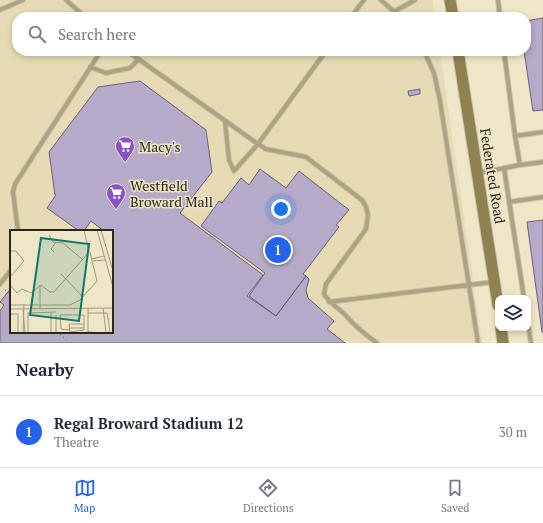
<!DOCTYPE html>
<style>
:root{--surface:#fff;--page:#f2f2f3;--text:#1f2937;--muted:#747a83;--line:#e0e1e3;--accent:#2563eb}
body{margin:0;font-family:"PT Serif",serif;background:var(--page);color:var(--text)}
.controls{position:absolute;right:12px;bottom:12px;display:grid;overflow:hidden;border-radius:8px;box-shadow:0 2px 6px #0003}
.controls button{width:36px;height:36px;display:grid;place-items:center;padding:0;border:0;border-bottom:1px solid var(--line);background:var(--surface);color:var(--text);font:20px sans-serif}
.you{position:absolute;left:281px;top:209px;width:14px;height:14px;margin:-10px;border:3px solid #fff;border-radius:50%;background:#1a73e8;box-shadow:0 0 0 6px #1a73e833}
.badge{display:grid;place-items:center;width:26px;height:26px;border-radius:50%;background:var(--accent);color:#fff;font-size:13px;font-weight:700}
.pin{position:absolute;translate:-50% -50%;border:2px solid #fff;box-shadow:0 1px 4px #0006}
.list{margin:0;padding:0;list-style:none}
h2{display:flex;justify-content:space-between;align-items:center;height:52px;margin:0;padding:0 16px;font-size:17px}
h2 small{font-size:13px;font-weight:400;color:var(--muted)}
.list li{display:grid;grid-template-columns:26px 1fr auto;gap:12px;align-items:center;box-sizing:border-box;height:72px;padding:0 16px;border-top:1px solid var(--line)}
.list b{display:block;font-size:15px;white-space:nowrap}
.list p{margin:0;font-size:13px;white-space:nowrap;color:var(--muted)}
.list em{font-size:13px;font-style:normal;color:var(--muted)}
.icon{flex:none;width:22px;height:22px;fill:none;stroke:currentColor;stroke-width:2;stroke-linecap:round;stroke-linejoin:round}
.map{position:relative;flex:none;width:543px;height:343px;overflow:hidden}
.search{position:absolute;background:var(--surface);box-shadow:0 2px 6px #0003;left:12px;right:12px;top:12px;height:44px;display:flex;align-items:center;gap:10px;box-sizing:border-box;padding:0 14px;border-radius:16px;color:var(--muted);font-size:15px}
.sheet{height:124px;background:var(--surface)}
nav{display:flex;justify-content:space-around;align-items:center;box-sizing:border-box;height:56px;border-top:1px solid var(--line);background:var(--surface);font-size:11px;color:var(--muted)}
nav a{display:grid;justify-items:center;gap:2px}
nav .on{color:var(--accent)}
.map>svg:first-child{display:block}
.built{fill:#e6dbb4;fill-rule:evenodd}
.building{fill:#b5aac7;stroke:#6c627c}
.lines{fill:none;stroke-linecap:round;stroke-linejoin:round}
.lane-casing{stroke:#cbc3a8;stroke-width:6}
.secondary-casing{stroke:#cbc3a8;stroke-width:13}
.path{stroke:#8c8671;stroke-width:1.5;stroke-dasharray:1 3;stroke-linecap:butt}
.lane{stroke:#aca383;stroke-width:4}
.secondary{stroke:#8f8251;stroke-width:11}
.labels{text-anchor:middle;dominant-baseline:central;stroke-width:3;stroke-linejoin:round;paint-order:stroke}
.poi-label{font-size:14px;fill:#29261a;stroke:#efe6c7;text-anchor:start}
.street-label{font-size:14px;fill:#29261a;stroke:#efe6c7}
.inset-road{fill:none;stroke:#a09982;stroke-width:1}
.view{fill:#0f766e;fill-opacity:0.15;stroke:#0f766e;stroke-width:2}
.inset-edge{fill:none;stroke:#29261a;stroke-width:2}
</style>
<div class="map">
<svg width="543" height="343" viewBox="0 0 543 343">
<rect width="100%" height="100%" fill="#efe6c7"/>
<!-- built -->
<path class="built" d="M0 0H432L435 17H17V51H440L482 343H0ZM11 231H112V332H11Z"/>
<!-- building -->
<path class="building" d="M543 18V110L533 111 524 51H526V21Z
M140 81 206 130 212 172 180 213 263 275 247 296 276 316 306 276 309 279 306 290 308 298 334 321 327 329 345 343H0V311L4 305 0 302 11 288V332H112V231H104L91 221 84 231H79L47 208 56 195H55L49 152 98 87Z
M420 89V94L409 96 408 91Z
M260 169 286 188 299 171 349 210 336 225 339 227 303 274 306 276 276 316 249 296 265 273 201 226 219 201 222 203 241 178 249 185Z
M543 220V332H542L527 222Z"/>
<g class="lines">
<!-- lane casing -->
<g class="lane-casing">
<path id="lane" d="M66 0 85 17
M381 0 400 17
M498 0 500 17
M0 10 23 0
M395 11 415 0
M351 17 364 0
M127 51 258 144 266 149 306 157 362 200 366 207 368 215 366 229 326 284 324 294C331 305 341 309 348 318 357 328 366 335 377 343
M424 51 434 73 440 101 478 343
M504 51 515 136 543 132
M90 67 106 73 130 68 138 60
M225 121 229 160 234 171 258 144 326 51
M520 165 543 162
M504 168 524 298
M479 173 520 165 515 136
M509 202 543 197
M18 231 13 192 15 184 101 51
M0 284 11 270
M329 302 493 282
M528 324 531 343"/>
</g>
<!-- secondary casing -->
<g class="secondary-casing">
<path id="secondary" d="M450 0 453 17
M458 51 498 305
M501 328 503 343"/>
</g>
<!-- path -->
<path class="path" d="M5 290 11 295
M57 332 70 343"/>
<!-- lane -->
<use href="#lane" class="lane"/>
<!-- secondary -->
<use href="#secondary" class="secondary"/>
</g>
<!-- icons -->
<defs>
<g id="supermarket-pin" transform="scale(1)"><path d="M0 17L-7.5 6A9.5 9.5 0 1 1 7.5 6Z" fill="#8852ca" stroke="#efe6c7"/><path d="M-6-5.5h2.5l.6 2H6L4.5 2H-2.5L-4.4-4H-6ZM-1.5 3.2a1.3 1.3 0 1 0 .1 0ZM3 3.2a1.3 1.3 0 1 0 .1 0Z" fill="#fff"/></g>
</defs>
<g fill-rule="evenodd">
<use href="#supermarket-pin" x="125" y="146"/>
<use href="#supermarket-pin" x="116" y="193"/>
</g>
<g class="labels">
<!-- poi labels -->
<g class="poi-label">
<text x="139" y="146">Macy's</text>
<text x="130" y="185">Westfield<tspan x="130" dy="16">Broward Mall</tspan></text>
</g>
<!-- street labels -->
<g class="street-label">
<text transform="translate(493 176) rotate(81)">Federated Road</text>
</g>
</g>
<!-- overview -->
<g transform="translate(10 230)">
<rect width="103" height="103" fill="#efe6c7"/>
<path class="inset-road" d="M87 0 103 57M91 0 103 41M39 5 43 12 53 13 72 29M0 21H6L14 31 0 47M44 22 41 19 46 12M82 29 94 26M83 31 95 30M51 44 73 67M0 55 7 63 12 59 21 63 31 55 40 62H44L79 22 74 0M0 75H60L70 70 87 51 80 22M78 78V103M93 78 96 102M0 79 103 78M13 79 15 103M30 79V55M41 83V103M78 83H97L100 100 98 103 78 102M0 84H8V103M46 85V103M60 98H74M60 100 51 99 50 85H74V100L60 102 59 94H74M13 103 14 74M18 103V83L46 82"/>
<path class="view" d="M31 8 79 14 69 91 20 85Z"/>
<rect width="103" height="103" class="inset-edge"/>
</g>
</svg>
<div class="controls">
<button><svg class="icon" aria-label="layers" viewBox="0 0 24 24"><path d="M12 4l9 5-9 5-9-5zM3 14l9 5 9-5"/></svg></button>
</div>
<div class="you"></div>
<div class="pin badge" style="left:278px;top:250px">1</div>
<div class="search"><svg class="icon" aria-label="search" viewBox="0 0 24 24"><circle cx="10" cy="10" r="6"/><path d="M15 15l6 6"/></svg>Search here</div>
</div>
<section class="sheet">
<h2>Nearby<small></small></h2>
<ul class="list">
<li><span class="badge">1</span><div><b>Regal Broward Stadium 12</b><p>Theatre</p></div><em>30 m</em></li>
</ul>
</section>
<nav>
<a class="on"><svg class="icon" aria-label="map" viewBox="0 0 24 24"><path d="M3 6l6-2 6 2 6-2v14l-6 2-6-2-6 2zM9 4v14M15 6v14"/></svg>Map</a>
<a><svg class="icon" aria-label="directions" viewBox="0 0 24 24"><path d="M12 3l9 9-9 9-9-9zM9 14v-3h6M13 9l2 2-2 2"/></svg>Directions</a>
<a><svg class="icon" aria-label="saved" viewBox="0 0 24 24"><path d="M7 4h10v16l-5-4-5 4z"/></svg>Saved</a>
</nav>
